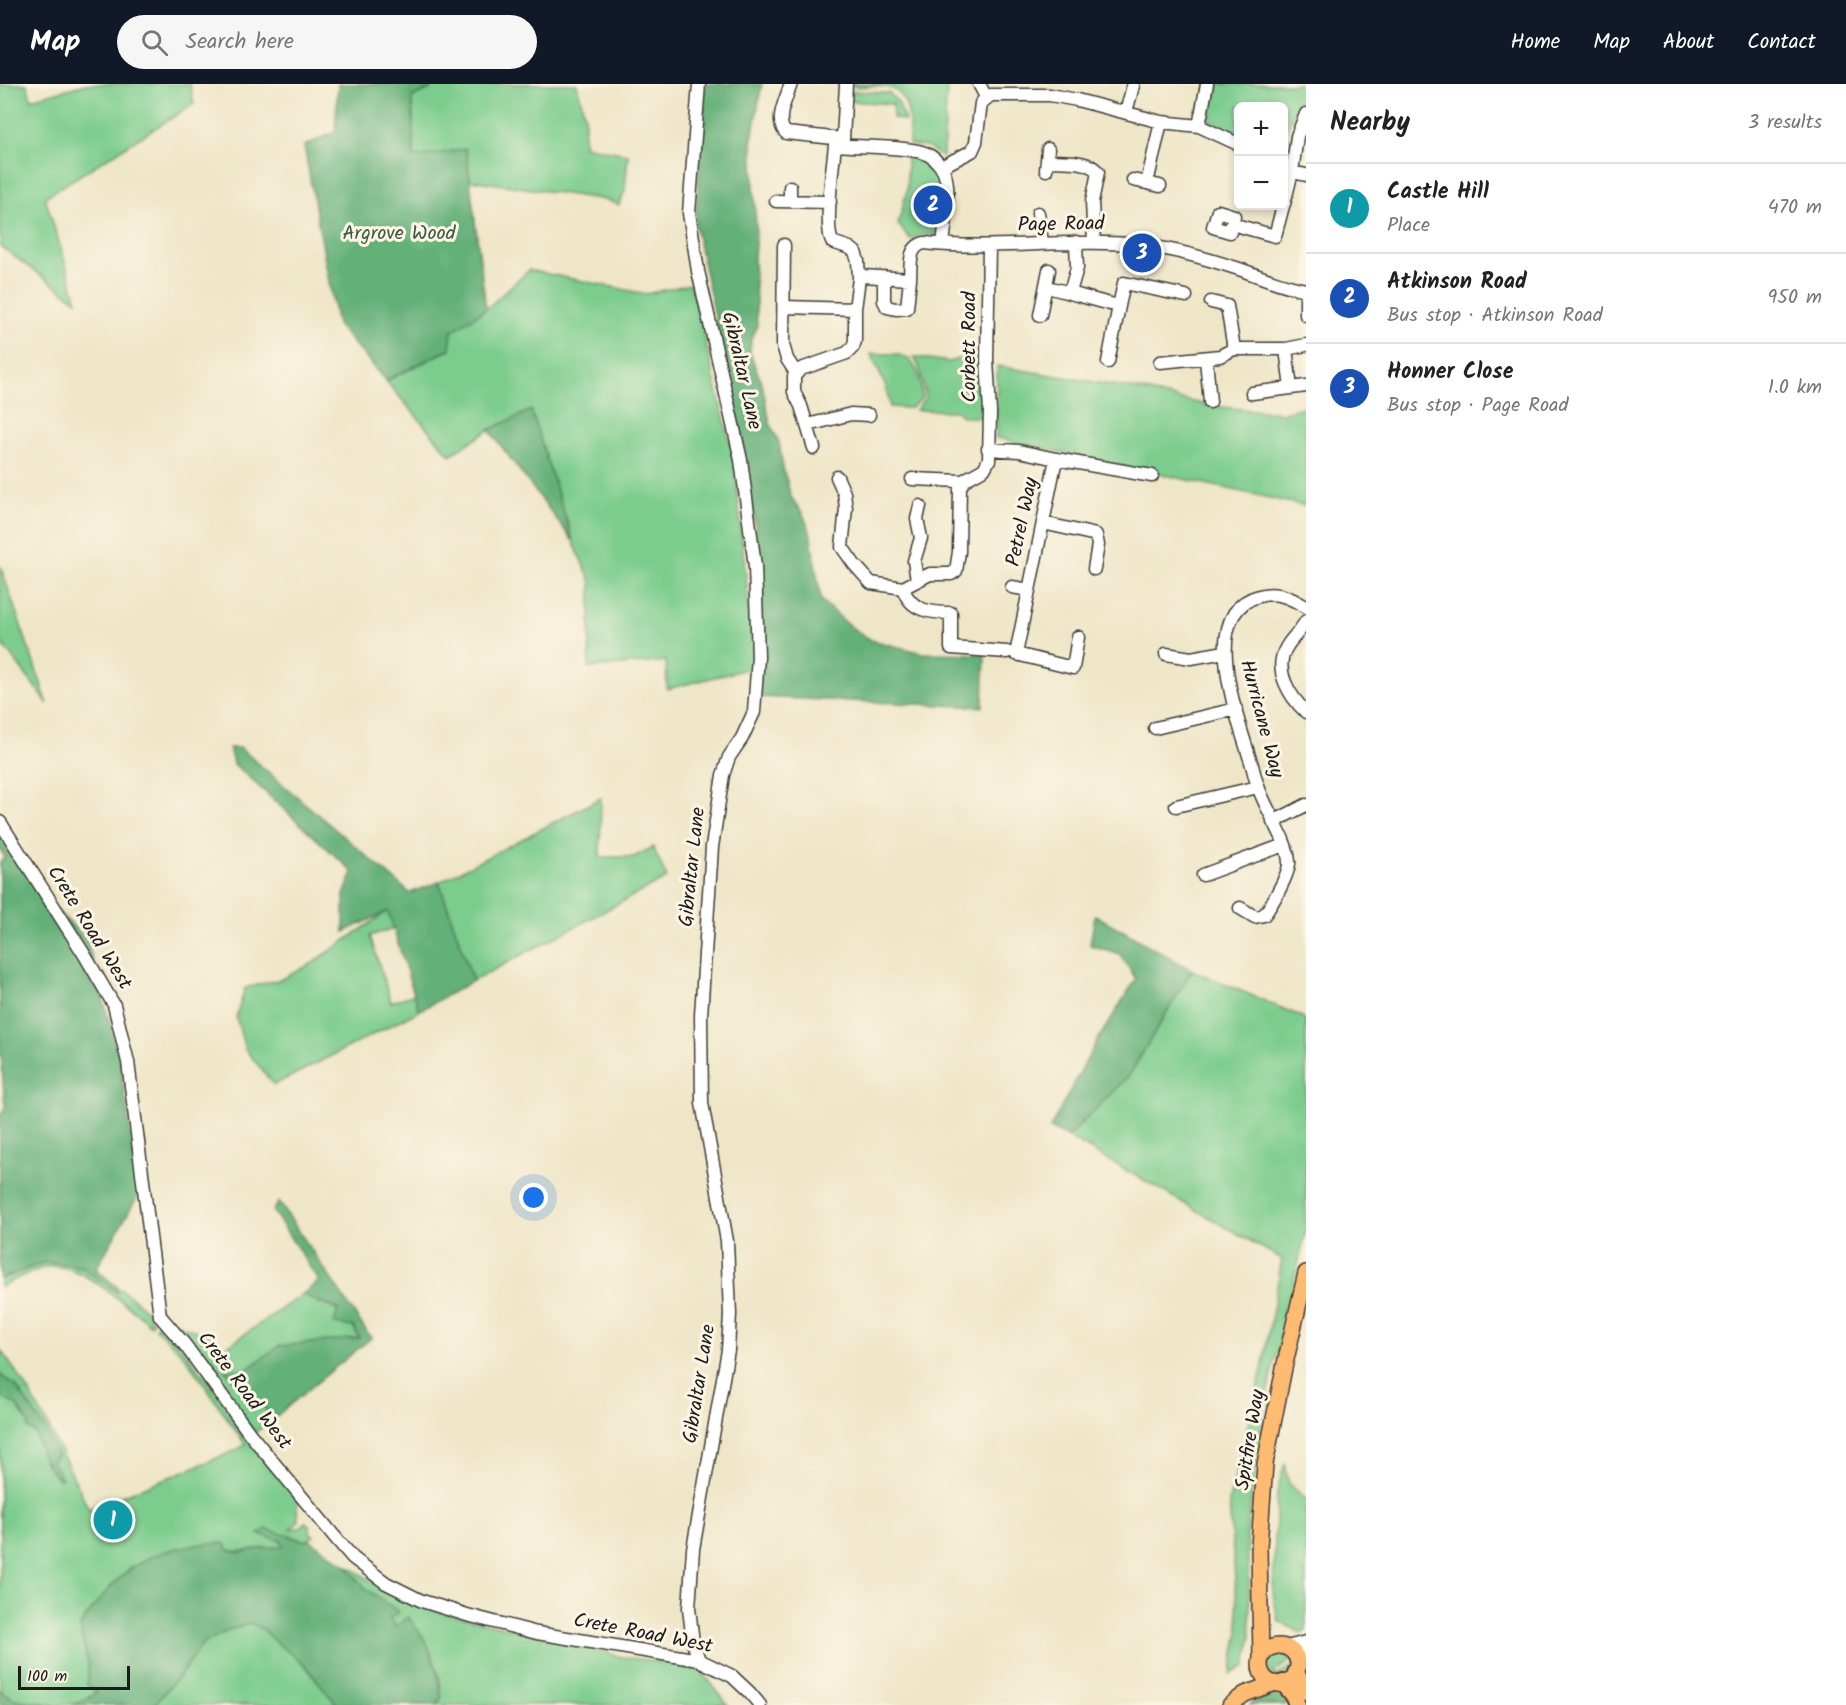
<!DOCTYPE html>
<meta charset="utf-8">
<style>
:root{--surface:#fff;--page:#f6f6f6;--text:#222;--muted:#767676;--line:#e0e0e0;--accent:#111827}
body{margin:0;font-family:Kalam,sans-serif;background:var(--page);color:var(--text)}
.controls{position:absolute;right:18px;top:18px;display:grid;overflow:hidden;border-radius:9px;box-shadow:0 3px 9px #0003}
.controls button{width:54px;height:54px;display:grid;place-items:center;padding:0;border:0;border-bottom:2px solid var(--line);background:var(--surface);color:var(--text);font:30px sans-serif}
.scale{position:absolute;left:18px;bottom:15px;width:112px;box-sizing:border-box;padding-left:6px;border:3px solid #1c1c1c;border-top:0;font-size:16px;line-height:21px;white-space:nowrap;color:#1c1c1c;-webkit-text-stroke:4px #fcf5e5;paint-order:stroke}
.you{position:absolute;left:534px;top:1114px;width:21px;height:21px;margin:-15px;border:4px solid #fff;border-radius:50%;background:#1a73e8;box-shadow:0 0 0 9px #1a73e833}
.badge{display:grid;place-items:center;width:39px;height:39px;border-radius:50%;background:var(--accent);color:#fff;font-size:20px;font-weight:700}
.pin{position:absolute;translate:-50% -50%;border:3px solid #fff;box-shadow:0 2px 6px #0006}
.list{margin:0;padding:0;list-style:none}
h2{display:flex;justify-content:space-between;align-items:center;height:78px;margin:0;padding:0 24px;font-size:26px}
h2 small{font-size:20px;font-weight:400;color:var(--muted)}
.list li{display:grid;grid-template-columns:39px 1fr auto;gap:18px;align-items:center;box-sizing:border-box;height:90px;padding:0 24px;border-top:2px solid var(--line)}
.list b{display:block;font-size:22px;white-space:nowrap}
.list p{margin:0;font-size:20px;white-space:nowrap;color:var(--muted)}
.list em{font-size:20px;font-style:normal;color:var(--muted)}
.icon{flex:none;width:33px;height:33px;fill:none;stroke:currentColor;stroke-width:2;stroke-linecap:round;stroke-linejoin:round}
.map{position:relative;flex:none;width:1306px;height:1621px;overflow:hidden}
header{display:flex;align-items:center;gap:36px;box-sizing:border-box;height:84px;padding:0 30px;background:var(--accent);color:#fff}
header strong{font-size:28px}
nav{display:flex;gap:33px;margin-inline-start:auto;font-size:21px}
.search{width:420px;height:54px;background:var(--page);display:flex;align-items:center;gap:15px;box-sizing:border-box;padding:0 21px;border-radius:33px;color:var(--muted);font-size:22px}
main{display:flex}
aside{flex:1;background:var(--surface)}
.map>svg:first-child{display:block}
.green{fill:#7bcc8d;stroke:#4c7454;stroke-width:1.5}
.forest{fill:#64b078;stroke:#40664a;stroke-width:1.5}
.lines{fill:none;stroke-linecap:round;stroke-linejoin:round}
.minor-casing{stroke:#3c3a36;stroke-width:15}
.major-casing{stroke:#3c3a36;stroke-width:18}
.highway-casing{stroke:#3c3a36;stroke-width:20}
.minor{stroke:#fff;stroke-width:12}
.major{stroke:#ffbb71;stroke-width:15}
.highway{stroke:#ffbb71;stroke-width:16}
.labels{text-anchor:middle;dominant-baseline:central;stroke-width:6;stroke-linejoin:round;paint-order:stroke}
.street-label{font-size:20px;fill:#1c1c1c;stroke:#fcf5e5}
.park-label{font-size:20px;fill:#3d5a44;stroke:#fcf5e5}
</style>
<header>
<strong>Map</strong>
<div class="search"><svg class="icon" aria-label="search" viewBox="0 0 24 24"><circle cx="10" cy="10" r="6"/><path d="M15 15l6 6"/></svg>Search here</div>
<nav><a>Home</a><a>Map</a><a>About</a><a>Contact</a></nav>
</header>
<main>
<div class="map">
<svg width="1306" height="1621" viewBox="0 0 1306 1621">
<rect width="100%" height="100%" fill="#fcf5e5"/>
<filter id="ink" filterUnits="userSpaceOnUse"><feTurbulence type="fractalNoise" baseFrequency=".0167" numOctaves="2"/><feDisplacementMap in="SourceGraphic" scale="12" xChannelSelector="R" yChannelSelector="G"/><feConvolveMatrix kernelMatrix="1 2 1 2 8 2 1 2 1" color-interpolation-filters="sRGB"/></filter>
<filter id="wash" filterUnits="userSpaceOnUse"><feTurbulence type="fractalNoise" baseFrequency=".008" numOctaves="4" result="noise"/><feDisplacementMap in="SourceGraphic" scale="24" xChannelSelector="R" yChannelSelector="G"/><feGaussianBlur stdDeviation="1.35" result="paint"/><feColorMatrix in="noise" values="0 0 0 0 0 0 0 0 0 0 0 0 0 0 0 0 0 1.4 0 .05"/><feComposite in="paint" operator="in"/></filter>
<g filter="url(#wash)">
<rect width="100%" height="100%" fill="#efe6c8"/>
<!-- green -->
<path class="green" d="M0 0H27L31 15 86 0H190L194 20 45 113 77 217 0 162Z
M429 0H577L585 33 584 62 628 70 625 106 619 121 607 116 470 96 466 65 414 73 412 13 430 5Z
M853 0H947L943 72 941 73 927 63 909 61C910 42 912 7 886 3 875 1 863 4 852 2Z
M1217 0H1306V9L1284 49V22H1238V51L1209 37Z
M850 7 889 9 898 18 905 37 893 34V20L849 17Z
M907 70C951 76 941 111 939 145H937L935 151H921L911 156 898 140 907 106Z
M529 186 646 210 691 200 734 375 755 583 667 605 666 577 589 584 591 498 573 457 531 327 489 346 450 371 386 297 449 266 452 247 486 225Z
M871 270H895L911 275 910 277C919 285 922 302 922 314L911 324 890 323 886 303Z
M914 273 949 278 958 275 981 276 984 333H963L957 327 916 326 926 313 919 283Z
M997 282 1136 305 1211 322 1281 329 1306 322V422L996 354Z
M0 481 48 620 0 557Z
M601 714 600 773H634L653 763 667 794 473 897 439 798Z
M388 827 394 844 370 852 391 918 415 910 419 927 274 1001 245 965 236 933 245 904 282 895 311 880Z
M1192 886 1300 932 1306 936V1147L1264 1323 1247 1447 1251 1551 1246 1582 1231 1590 1239 1547 1229 1417 1262 1286 1282 1175 1068 1053 1130 990Z
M42 1179H60L82 1183 117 1207 116 1202C130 1212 145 1222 153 1237L151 1241C128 1223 78 1176 47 1183 30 1186 15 1196 0 1203V1195Z
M303 1210C330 1228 344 1219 359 1255L279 1262 246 1286H226L247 1312 261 1320 274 1334 255 1349 174 1239 210 1252 220 1267Z
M158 1239 186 1268 300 1417 297 1421 298 1438 291 1445 300 1444 306 1438 310 1441V1448L314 1452 306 1457 291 1452 283 1457V1462L279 1464C261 1462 245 1471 229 1466L151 1473C119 1488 100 1514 80 1542 82 1563 92 1580 87 1601L97 1608 77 1620 56 1621 14 1615 0 1606V1309L4 1315 15 1320 29 1339 28 1344 36 1350C39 1369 45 1381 58 1395L52 1377 16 1302 0 1291V1265L24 1299 47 1339 89 1425 237 1366 245 1360 186 1274 155 1244Z
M1285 1380 1289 1400 1306 1415V1547L1301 1549 1278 1537 1273 1508 1277 1407Z
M345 1480 394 1511 434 1527 569 1558 622 1573 681 1580 700 1585 728 1621H437C448 1602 433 1575 426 1557L396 1543 388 1534 398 1528 366 1505Z
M251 1539 264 1546 273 1556 303 1579 337 1621H154L185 1585 201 1560 229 1546Z
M1279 1567 1286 1569 1291 1576 1274 1588 1277 1592 1292 1582 1288 1590 1276 1593C1267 1589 1264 1581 1269 1572Z"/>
<!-- forest -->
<path class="forest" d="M338 0H429L430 5 412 13 414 73 466 65 486 225 452 247 450 265 386 296 337 241 304 62 335 48Z
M705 0H762L752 54 756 146 754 175 757 242 751 256 750 269 762 300 770 339 779 358 783 384 791 413 803 430 810 447 821 516 852 544 871 556 923 569 985 570 983 623 759 613 760 486 748 383 695 141Z
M531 326 573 457 489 346Z
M229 664H240L410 809 439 798 473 897 419 927 388 827 344 848V811L353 788 233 679Z
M0 745 40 810 87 856 120 977 139 1110 96 1185 116 1202 117 1208 82 1183 60 1179H42L0 1195V1032L5 1023 0 957V778L5 773 0 765Z
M1095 831 1192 886 1130 990 1068 1053 1050 1044 1097 957 1136 895 1120 870 1090 861Z
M279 1118 371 1254 274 1334 261 1320 247 1312 225 1286H246L279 1262 359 1254 354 1243 334 1240 338 1225 314 1216 303 1210 319 1197 273 1127Z
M0 1291 16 1302 44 1343 58 1371 52 1377 62 1395H59C46 1381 39 1369 36 1350L28 1344 29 1339 15 1320 4 1315 0 1309Z
M266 1445 305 1457 310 1456 345 1480 366 1505 399 1528 389 1534 396 1543 408 1533 426 1557 437 1586 442 1613 437 1621H337L303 1579 273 1556 264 1546 251 1539 229 1546 202 1560 185 1585 154 1621H72L89 1614 96 1608 87 1601C92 1580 83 1563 80 1542 121 1483 150 1460 224 1459L229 1466 239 1469 251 1466 283 1462 282 1457 259 1450Z
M0 1606 14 1615 56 1621H0Z
M1272 1610 1285 1615 1286 1621H1249Z"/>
</g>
<g filter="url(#ink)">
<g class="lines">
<!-- minor casing -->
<g class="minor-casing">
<path id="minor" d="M791 0C786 15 774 37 786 49L843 55 835 61C857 63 910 62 927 70 937 75 944 85 946 95 950 113 945 142 943 160
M979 0 986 13
M1126 28 1133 2
M1199 42 1207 0
M843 55 846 0
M1047 77C1062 78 1088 75 1098 88L1092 118 1094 158
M941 83 972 67 976 58 981 19 991 11H1050L1077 16 1161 38 1199 42 1238 60
M1284 84 1292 88 1306 91
M1046 86 1048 65
M1133 96 1160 102
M1147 99 1161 38
M790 103V117
M776 117 830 118
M1284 120 1292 88 1297 52 1306 30
M1218 127 1234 132 1230 148 1213 143Z
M1038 129 1042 159
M1232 140 1275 152 1283 122
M784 161 783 261 787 275 796 289
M884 193V217L887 223 896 225 907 224 910 195
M859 194 863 192 910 195C911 180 908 163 924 159 999 167 1073 153 1148 162 1177 166 1208 175 1236 184 1260 192 1281 202 1306 206
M1046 203C1071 208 1094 217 1119 222L1124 199 1186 212
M1070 208 1077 184 1076 158
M1306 211V231
M1211 218 1227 222 1234 265
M784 223 855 225
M1040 231 1049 186
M1286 265 1291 304 1306 302
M1206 275 1210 318
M1108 278 1119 222
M1160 278 1220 272 1234 265H1286L1306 261
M1252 309 1291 304
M808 341 851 330 869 331
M814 364 801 322 794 308V292L801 285 847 269 853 263 855 257V225L859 194 858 177 855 168 850 164 832 158C824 141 833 82 835 61
M988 365 1019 367 1056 375 1016 570 1073 584 1078 553
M1056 375 1152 392
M837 393 844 409 846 424 842 463 854 480 871 499 903 504 930 490H951L956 487 959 468 960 402 966 395 984 385 989 376 990 328 987 276 989 162
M912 395 962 397
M1043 439 1096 451 1098 461 1094 485
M917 496 914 477 921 454 917 435 920 422
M1012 503 1029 506
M903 504C910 527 931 529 951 529V564L1007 568
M1306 537C1301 547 1291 554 1286 564 1273 586 1290 613 1306 628
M1166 570 1191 574 1225 568
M1155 644 1236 625
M1176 722 1258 703
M0 738 84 870 114 921 128 978 160 1232 185 1261 250 1350 334 1452 353 1474 386 1499 422 1517 467 1531 537 1549 699 1576 732 1592 750 1609 760 1621
M1273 738 1306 721
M1203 791 1284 761
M1240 824 1255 833 1264 831C1271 822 1290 789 1289 778 1288 756 1265 725 1258 702 1254 692 1253 682 1249 672 1237 632 1198 528 1259 512 1278 507 1291 514 1306 523
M1287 1563 1306 1558
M1297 1575 1306 1568
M699 1576 693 1559 689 1524 693 1465 728 1266 730 1230 727 1157 702 1019 701 931 712 763 723 691 729 673 742 654 754 628 758 573 755 482 741 376 698 187 689 129 699 0"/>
</g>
<!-- major casing -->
<g class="major-casing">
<path id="major" d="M1260 1581a19 19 0 1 1 38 0a19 19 0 1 1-38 0Z
M1261 1575 1259 1463 1265 1380 1284 1284 1306 1189
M1230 1621 1245 1610 1275 1599"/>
</g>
<!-- highway casing -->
<g class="highway-casing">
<path id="highway" d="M1296 1589 1306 1607
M1283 1599 1293 1610 1297 1621"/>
</g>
<!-- minor -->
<use href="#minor" class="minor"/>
<!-- major -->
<use href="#major" class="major"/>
<!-- highway -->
<use href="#highway" class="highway"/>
</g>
</g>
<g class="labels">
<!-- street labels -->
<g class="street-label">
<text transform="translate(1061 141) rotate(-1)">Page Road</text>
<text transform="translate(970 263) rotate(-90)">Corbett Road</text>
<text transform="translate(741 287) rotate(77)">Gibraltar Lane</text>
<text transform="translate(1023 438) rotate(-78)">Petrel Way</text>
<text transform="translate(1261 635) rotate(75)">Hurricane Way</text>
<text transform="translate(693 783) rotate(-84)">Gibraltar Lane</text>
<text transform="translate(89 844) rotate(58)">Crete Road West</text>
<text transform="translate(700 1300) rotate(-81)">Gibraltar Lane</text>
<text transform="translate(244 1307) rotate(53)">Crete Road West</text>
<text transform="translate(1251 1356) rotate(-81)">Spitfire Way</text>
<text transform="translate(643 1550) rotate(11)">Crete Road West</text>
</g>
<!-- park labels -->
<g class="park-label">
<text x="399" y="150">Argrove Wood</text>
</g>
</g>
</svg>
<div class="controls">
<button>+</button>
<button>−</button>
</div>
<div class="scale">100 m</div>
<div class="you"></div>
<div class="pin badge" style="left:113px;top:1436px;background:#0f9aa8">1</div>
<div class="pin badge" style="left:933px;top:121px;background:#1a4fb4">2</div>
<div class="pin badge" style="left:1142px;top:169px;background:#1a4fb4">3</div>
</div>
<aside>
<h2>Nearby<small>3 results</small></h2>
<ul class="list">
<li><span class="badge" style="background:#0f9aa8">1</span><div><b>Castle Hill</b><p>Place</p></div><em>470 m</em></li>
<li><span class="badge" style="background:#1a4fb4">2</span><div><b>Atkinson Road</b><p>Bus stop · Atkinson Road</p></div><em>950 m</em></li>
<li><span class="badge" style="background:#1a4fb4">3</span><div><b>Honner Close</b><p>Bus stop · Page Road</p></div><em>1.0 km</em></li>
</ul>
</aside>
</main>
